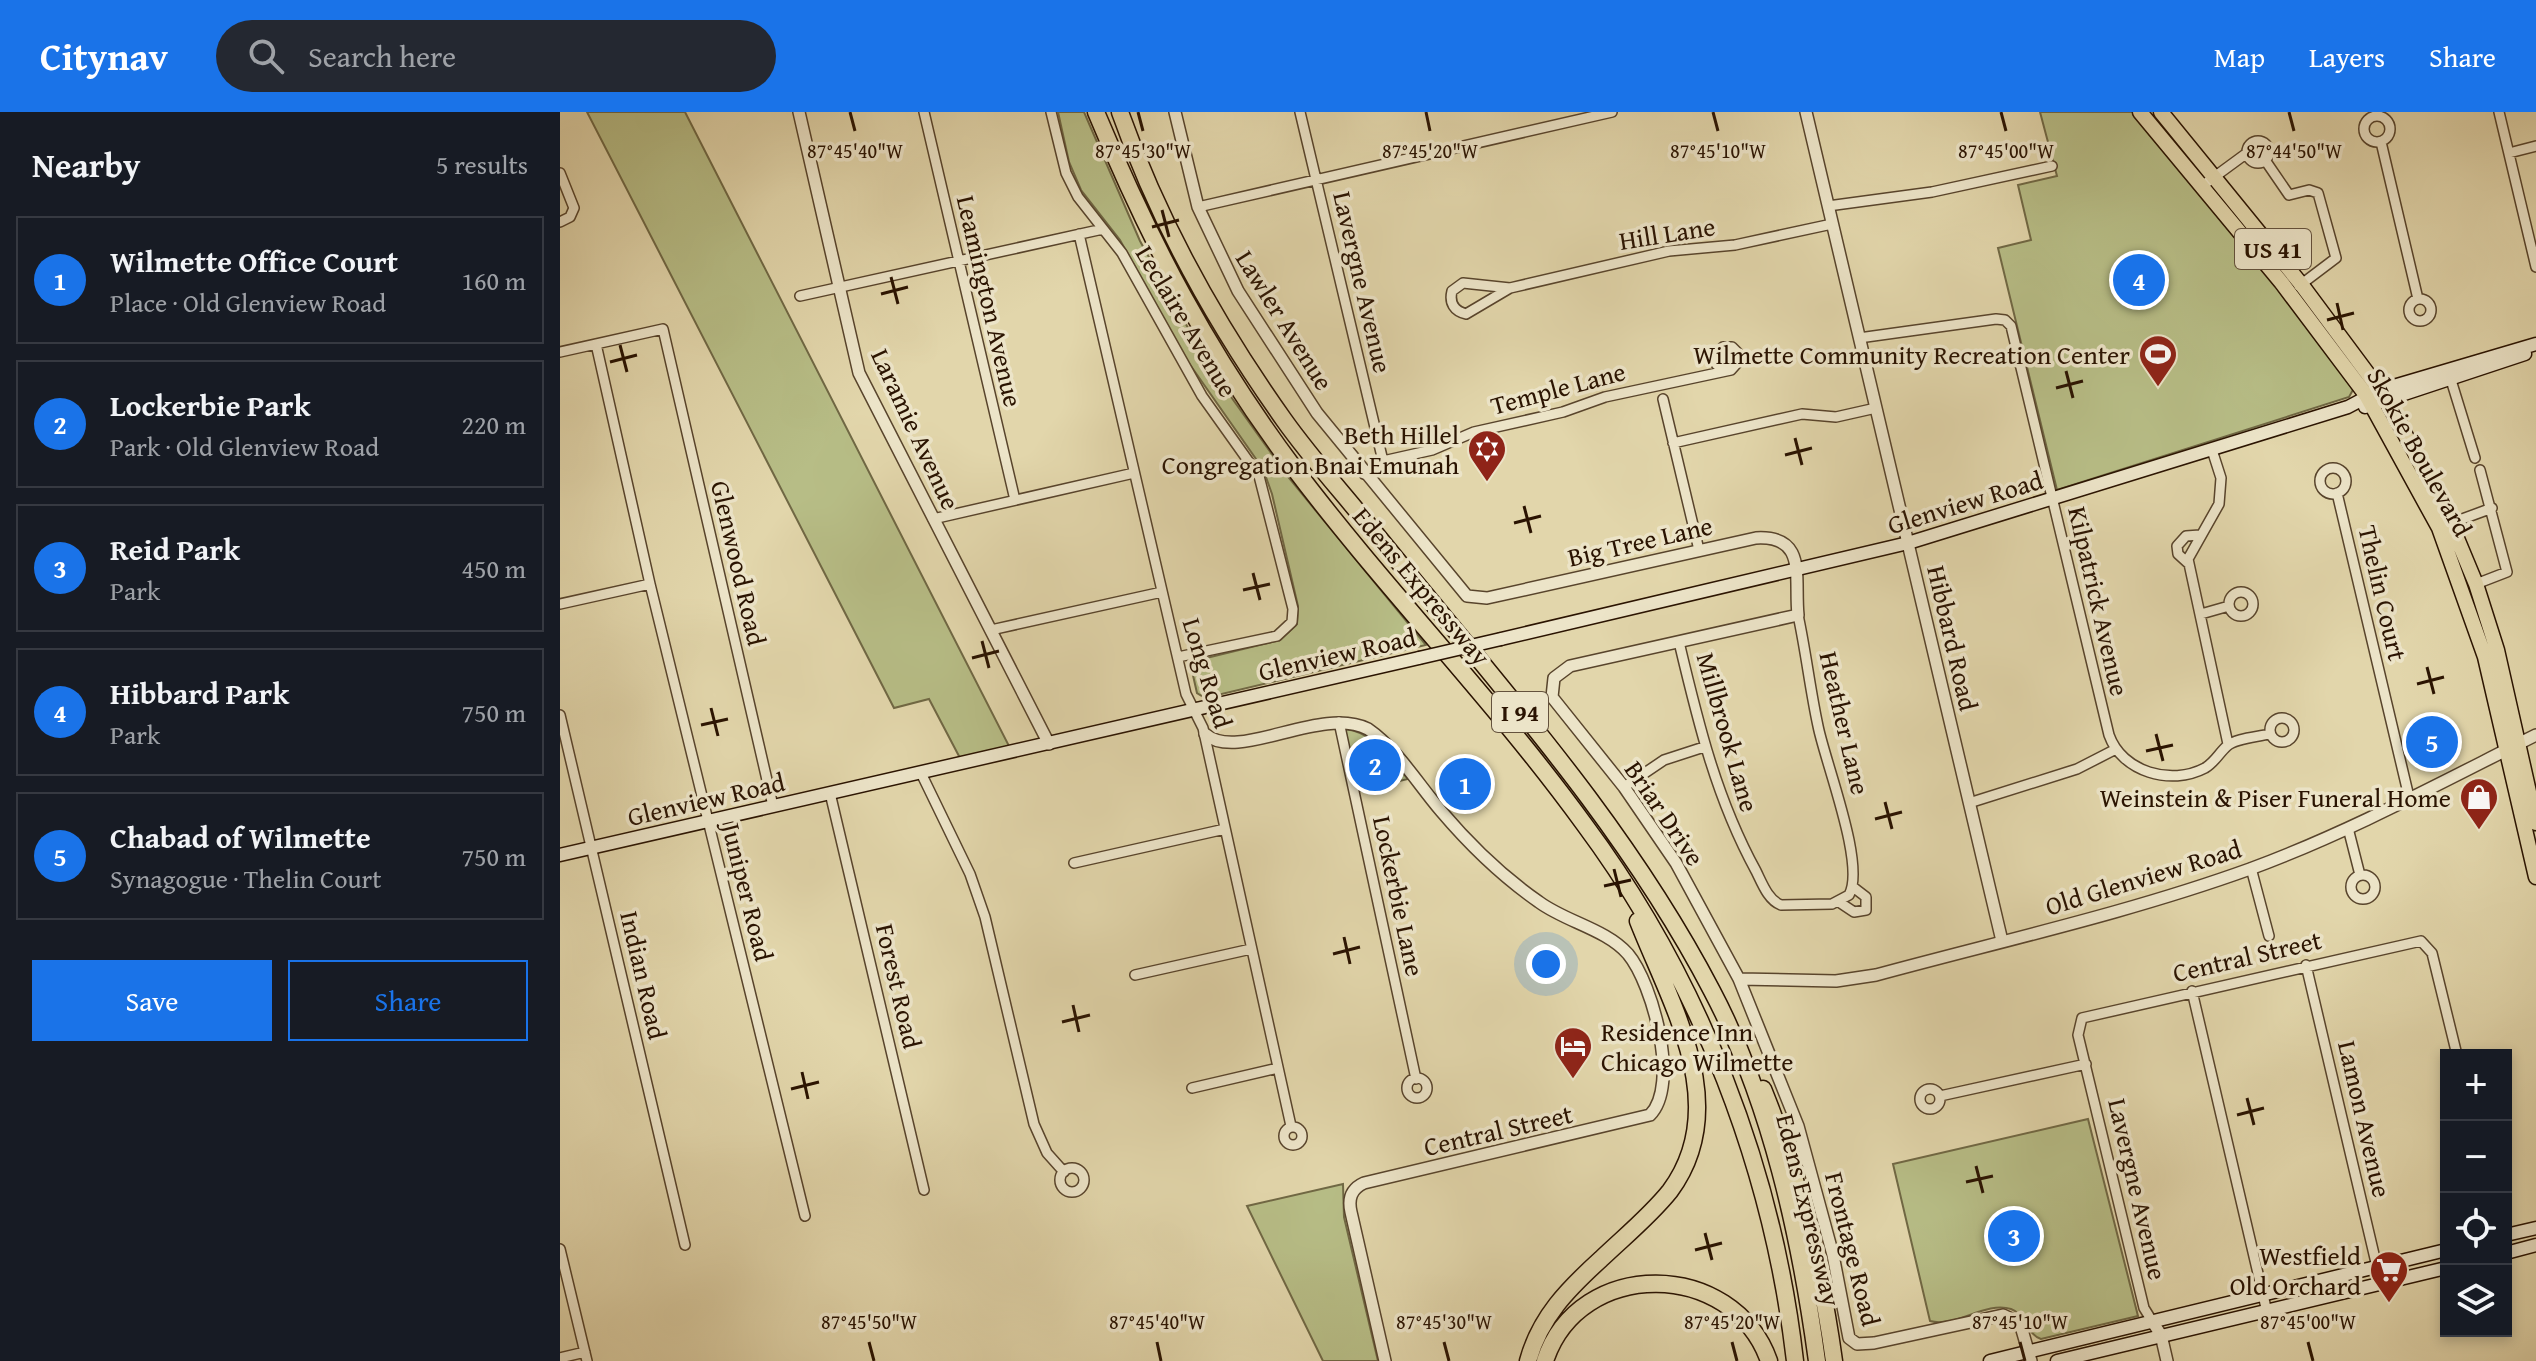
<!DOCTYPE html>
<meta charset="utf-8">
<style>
:root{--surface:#171b24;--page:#242831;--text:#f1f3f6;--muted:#9ea1a6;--line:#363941;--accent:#1a73e8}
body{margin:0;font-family:"Gentium Book Plus",serif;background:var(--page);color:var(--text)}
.controls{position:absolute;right:24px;bottom:24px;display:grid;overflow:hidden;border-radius:0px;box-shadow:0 4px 12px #0003}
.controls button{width:72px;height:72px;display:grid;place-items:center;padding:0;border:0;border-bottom:2px solid var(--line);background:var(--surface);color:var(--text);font:40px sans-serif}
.you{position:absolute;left:986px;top:852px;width:28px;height:28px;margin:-20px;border:6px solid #fff;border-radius:50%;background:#1a73e8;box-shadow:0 0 0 12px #1a73e833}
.badge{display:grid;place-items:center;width:52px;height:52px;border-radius:50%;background:var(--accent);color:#fff;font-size:26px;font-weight:700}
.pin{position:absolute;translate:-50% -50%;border:4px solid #fff;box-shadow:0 2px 8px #0006}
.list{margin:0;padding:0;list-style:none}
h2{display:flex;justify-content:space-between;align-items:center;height:104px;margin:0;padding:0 32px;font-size:34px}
h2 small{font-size:26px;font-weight:400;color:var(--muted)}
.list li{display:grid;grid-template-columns:52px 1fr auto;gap:24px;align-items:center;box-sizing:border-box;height:128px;margin:0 16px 16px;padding:0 16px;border:2px solid var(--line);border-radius:0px}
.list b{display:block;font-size:30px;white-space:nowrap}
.list p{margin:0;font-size:26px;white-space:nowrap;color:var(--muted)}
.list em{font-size:26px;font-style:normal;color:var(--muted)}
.actions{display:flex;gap:16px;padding:24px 32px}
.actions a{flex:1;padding:18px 0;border:2px solid var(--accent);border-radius:0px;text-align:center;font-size:28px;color:var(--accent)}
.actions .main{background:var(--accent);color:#fff}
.icon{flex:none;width:44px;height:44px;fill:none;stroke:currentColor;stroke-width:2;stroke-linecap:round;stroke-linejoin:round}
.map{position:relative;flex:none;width:1976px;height:1249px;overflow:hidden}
header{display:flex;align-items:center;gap:48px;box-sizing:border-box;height:112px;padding:0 40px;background:var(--accent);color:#fff}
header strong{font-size:38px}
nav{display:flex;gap:44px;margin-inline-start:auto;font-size:28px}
.search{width:560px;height:72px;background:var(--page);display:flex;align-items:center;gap:20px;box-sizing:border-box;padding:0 28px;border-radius:44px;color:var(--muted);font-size:30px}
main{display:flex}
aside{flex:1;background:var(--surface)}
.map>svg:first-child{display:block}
.green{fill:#b7bd86;stroke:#706844;stroke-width:2}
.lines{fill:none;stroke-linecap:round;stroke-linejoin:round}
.minor-casing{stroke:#58442c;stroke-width:12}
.tertiary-casing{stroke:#58442c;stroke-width:14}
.secondary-casing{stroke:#2a1301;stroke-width:15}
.primary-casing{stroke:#2a1301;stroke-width:17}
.motorway-casing{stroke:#2a1301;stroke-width:19}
.minor{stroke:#ece4c8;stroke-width:9}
.tertiary{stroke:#ece4c8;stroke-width:11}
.secondary{stroke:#ece4c8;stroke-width:12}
.primary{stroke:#e2d6ab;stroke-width:14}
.motorway{stroke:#e2d6ab;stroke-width:16}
.secondary-bridge-casing{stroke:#2a1301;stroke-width:15;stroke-linecap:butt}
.secondary-bridge{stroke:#ece4c8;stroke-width:12}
.ticks{fill:none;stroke:#2a1301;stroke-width:3}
.labels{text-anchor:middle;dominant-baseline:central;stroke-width:7;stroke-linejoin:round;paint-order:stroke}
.shield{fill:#ece4c8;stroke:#64523d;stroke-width:2}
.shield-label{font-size:24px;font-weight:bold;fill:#2a1301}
.street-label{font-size:26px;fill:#2a1301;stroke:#ece4c8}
.poi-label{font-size:26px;fill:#2a1301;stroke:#ece4c8;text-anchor:end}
.ticks-label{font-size:20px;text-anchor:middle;fill:#2a1301;stroke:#ece4c8;stroke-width:7;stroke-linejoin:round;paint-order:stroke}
</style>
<header>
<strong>Citynav</strong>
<div class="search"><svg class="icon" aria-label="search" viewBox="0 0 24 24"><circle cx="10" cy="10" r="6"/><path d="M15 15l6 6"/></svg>Search here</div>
<nav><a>Map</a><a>Layers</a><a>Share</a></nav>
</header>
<main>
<aside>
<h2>Nearby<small>5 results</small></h2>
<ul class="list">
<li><span class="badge">1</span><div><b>Wilmette Office Court</b><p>Place · Old Glenview Road</p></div><em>160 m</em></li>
<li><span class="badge">2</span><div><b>Lockerbie Park</b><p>Park · Old Glenview Road</p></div><em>220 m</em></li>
<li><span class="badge">3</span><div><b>Reid Park</b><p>Park</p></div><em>450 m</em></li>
<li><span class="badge">4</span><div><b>Hibbard Park</b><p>Park</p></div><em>750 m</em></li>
<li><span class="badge">5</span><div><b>Chabad of Wilmette</b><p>Synagogue · Thelin Court</p></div><em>750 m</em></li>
</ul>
<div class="actions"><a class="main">Save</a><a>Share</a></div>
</aside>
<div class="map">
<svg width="1976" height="1249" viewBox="0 0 1976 1249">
<rect width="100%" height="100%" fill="#e2d6ab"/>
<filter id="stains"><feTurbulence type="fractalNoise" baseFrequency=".0025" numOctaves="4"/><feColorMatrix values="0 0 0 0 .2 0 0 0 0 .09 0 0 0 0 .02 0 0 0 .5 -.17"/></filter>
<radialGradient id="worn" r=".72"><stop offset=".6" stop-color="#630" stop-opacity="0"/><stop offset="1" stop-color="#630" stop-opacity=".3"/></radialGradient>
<!-- green -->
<path class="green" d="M27 0H125L449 634 400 646 369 587 334 596Z
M498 0H524L580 129 649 254 729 366 866 533 645 586 637 581 630 550 720 528 737 512 738 494 712 382 703 357 626 247 560 128 521 78 509 50Z
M1480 0H1573L1739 200 1794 276 1789 285 1497 378 1438 136 1471 128 1458 73 1497 64Z
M785 617C814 620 830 646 848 667L798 679Z
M1528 1007 1578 1204 1481 1227C1466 1222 1466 1202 1451 1197 1425 1189 1396 1216 1370 1209L1333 1052Z
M783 1072 784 1105 818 1249H763L687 1094Z"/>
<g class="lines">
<!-- minor casing -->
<g class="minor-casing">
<path id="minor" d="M364 0 455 388
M491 0 506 61 518 85 562 141 642 284 699 364 733 497 732 510 717 524 618 545
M740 0 823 349
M1939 0 1976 155
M1804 17a13 13 0 1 1 26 0a13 13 0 1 1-26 0Z
M1687 40a11 11 0 1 1 22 0a11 11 0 1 1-22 0Z
M1821 30 1858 187
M1949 41 1976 34
M1705 48 1729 83 1749 78 1758 81 1776 146 1739 174
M0 61 14 96 10 105 0 110
M1642 74 1687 41
M1268 94 1372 80 1492 54
M638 95 1052 0
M519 122 626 582 643 616 731 1014
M950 176 906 202C894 199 889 191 892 179L903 171 950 176 1109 139 1175 133 1272 112
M240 184 543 117
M1849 198a11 11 0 1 1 22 0a11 11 0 1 1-22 0Z
M1299 226 1436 207 1445 208 1451 214 1549 623C1562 660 1611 674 1645 656 1655 650 1659 641 1667 634 1676 626 1698 625 1709 622
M36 232 90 472 245 1104
M0 240 103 217 213 694
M1891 268 1915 346
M1103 287 1139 438
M1113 331 1242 302 1276 305 1316 296
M1652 338 1661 366 1659 392 1628 447 1668 632
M1760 369a13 13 0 1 1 26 0a13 13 0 1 1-26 0Z
M804 362 823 349 872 338 914 320 1003 300 1045 285 1171 258 1179 249 1178 241 1172 235H1163L1155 244 1156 252 1163 258
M1777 381 1849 685
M373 407 574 361
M1886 413 1932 396
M1629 452 1618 442 1617 434 1626 424 1640 423
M1916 472 1947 460 1920 358
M1669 492a12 12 0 1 1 24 0a12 12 0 1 1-24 0Z
M0 492 90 472
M1641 502 1669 494
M431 518 602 480
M1119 530C1138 610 1156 686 1196 759 1202 771 1208 788 1221 793L1272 792 1289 783C1306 753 1265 650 1258 614 1250 577 1246 540 1238 503
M0 603 125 1133
M1710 618a12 12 0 1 1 24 0a12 12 0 1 1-24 0Z
M779 610 856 967
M361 661 410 762 425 805 474 1012 487 1041 504 1060
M1064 675 1104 648 1144 635
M270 681 364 1078
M1409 691 1517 657 1556 637
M1788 716 1800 763
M514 751 665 717
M1691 756 1709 824
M1791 775a12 12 0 1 1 24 0a12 12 0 1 1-24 0Z
M1279 790 1294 800 1306 798V785L1293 775
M1746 853 1821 1172
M575 863 691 837
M1632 879 1707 1200
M847 976a10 10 0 1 1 20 0a10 10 0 1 1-20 0Z
M632 976 718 956
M1360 987a10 10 0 1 1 20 0a10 10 0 1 1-20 0Z
M1380 984 1526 952
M724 1024a9 9 0 1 1 18 0a9 9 0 1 1-18 0Z
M500 1068a12 12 0 1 1 24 0a12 12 0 1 1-24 0Z
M0 1137 27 1249
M1592 1209 1584 1196 1518 923 1522 906 1861 829 1872 841 1897 943
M0 1246 25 1240"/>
</g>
<!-- tertiary casing -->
<g class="tertiary-casing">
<path id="tertiary" d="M239 0 299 261 489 632
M615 0 638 95 678 179 757 301 907 484 927 486 1196 426C1248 423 1234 466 1238 503L1010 554 994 566 992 585 1064 675 1116 751 1179 867 1238 1014 1273 1143 1289 1226 1297 1232 1314 1231 1443 1203 1460 1211 1471 1249
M1246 0 1442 829
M645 622C678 651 760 593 808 617 837 637 858 672 881 699 909 732 943 765 979 790 1006 810 1046 817 1068 842 1093 872 1120 973 1090 1003L804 1071C791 1077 788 1087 791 1100L825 1249
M1179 867 1276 869 1316 863C1441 829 1568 801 1690 757 1788 721 1882 670 1976 623
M1592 1209 1601 1223 1607 1249"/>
</g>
<!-- secondary casing -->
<g class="secondary-casing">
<path id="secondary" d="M1805 295 1965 242
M941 527 1348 431 1788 295 1820 278 1976 232
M0 743 859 546
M1946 1123 1976 1116
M1946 1141 1976 1133
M1430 1249 1886 1138
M1497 1249 1886 1156"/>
</g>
<!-- primary casing -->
<g class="primary-casing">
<path id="primary" d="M1580 0 1721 170 1806 283 1879 416 1925 545 1976 765
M1601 0 1741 172 1828 289 1891 412 1916 472 1937 538 1976 711"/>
</g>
<!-- motorway casing -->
<g class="motorway-casing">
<path id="motorway" d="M536 0C591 132 648 241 734 356 826 478 934 588 1024 712 1140 868 1213 1057 1235 1249
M560 0C598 108 658 215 724 308 751 346 782 380 811 416 931 565 1063 708 1152 879 1211 991 1240 1124 1257 1249
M1203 977C1239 1066 1261 1154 1274 1249
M968 1249C980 1205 1008 1177 1041 1147 1064 1125 1090 1104 1110 1079 1173 994 1111 893 1078 809
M985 1249C1019 1145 1173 1147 1209 1249"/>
</g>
<!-- minor -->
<use href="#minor" class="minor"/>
<!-- tertiary -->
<use href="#tertiary" class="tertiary"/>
<!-- secondary -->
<use href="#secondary" class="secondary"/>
<!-- primary -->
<use href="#primary" class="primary"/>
<!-- motorway -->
<use href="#motorway" class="motorway"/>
<!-- secondary-bridge casing -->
<g class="secondary-bridge-casing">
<path id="secondary-bridge" d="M859 546 941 527"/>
</g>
<!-- secondary-bridge -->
<use href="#secondary-bridge" class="secondary-bridge"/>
</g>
<!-- ticks -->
<path class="ticks" d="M290 0 295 19M578 0 583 19M866 0 870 19M1153 0 1158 19M1441 0 1446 19M1729 0 1734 19M602 98 609 125M592 115 619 108M331 165 338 192M321 182 348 175M1777 191 1783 218M1767 208 1794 201M60 233 67 260M50 250 77 243M1506 259 1513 286M1496 276 1523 269M1235 326 1242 353M1225 343 1252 336M964 394 971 421M954 411 981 404M693 461 700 488M683 478 710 472M422 529 429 556M412 546 439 539M1867 555 1874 582M1857 572 1884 565M151 596 158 624M141 613 168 607M1596 622 1603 649M1586 639 1613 633M1325 690 1332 717M1315 707 1342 700M1054 757 1061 785M1044 774 1071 768M784 825 790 852M773 842 800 835M513 893 519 920M502 910 530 903M242 960 248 987M231 977 259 970M1687 986 1694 1013M1677 1003 1704 996M1416 1054 1423 1081M1406 1070 1433 1064M1145 1121 1152 1148M1135 1138 1162 1131M309 1230 314 1249M597 1230 601 1249M884 1230 889 1249M1172 1230 1177 1249M1460 1230 1465 1249M1748 1230 1753 1249"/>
<!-- icons -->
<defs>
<g id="stadium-pin" transform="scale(2)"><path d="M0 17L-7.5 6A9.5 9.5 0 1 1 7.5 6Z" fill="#8f2418" stroke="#ece4c8"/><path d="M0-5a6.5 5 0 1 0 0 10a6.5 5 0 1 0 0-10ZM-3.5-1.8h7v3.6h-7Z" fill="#fff"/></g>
<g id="synagogue-pin" transform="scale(2)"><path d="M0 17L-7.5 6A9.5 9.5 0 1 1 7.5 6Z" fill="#8f2418" stroke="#ece4c8"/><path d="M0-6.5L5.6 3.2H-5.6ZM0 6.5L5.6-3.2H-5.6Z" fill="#fff"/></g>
<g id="shop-pin" transform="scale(2)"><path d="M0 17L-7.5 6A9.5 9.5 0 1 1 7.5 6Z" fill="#8f2418" stroke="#ece4c8"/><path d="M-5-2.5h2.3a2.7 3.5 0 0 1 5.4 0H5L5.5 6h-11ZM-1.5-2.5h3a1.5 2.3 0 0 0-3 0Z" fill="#fff"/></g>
<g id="hotel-pin" transform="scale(2)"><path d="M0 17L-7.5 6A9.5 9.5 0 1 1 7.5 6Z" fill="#8f2418" stroke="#ece4c8"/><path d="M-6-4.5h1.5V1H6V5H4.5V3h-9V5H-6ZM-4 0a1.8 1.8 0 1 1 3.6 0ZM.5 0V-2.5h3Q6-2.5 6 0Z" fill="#fff"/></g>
<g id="supermarket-pin" transform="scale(2)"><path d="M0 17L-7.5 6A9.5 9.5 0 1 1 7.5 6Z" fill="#8f2418" stroke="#ece4c8"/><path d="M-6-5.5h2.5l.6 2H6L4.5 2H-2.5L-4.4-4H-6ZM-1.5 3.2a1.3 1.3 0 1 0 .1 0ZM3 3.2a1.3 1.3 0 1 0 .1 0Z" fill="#fff"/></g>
</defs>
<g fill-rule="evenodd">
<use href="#stadium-pin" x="1598" y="242"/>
<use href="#synagogue-pin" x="927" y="337"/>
<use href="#shop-pin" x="1919" y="685"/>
<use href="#hotel-pin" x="1013" y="934"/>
<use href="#supermarket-pin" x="1829" y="1158"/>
</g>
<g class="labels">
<!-- shield labels -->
<g class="shield">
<rect x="1675" y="117" width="76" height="40" rx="6"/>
<rect x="932" y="580" width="56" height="40" rx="6"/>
</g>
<g class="shield-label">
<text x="1713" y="137">US 41</text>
<text x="960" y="600">I 94</text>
</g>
<!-- street labels -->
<g class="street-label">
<text transform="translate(1107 121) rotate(-9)">Hill Lane</text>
<text transform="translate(803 170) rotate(77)">Lavergne Avenue</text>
<text transform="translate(430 189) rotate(77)">Leamington Avenue</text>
<text transform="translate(725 208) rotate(58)">Lawler Avenue</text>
<text transform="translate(627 209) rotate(59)">Leclaire Avenue</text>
<text transform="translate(998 276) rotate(-15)">Temple Lane</text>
<text transform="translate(356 317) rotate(65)">Laramie Avenue</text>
<text transform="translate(1860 340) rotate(61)">Skokie Boulevard</text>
<text transform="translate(1405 390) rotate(-17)">Glenview Road</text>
<text transform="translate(1080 429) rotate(-13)">Big Tree Lane</text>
<text transform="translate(179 451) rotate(77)">Glenwood Road</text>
<text transform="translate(862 474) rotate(50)">Edens Expressway</text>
<text transform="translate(1823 481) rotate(77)">Thelin Court</text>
<text transform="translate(1539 489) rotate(77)">Kilpatrick Avenue</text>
<text transform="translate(1393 526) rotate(77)">Hibbard Road</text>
<text transform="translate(777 542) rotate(-13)">Glenview Road</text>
<text transform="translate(648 561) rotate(73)">Long Road</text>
<text transform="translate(1285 611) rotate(77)">Heather Lane</text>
<text transform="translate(1168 620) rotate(74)">Millbrook Lane</text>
<text transform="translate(146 687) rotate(-13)">Glenview Road</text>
<text transform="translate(1105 701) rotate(56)">Briar Drive</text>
<text transform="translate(1583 765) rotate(-17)">Old Glenview Road</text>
<text transform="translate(188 780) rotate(76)">Juniper Road</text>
<text transform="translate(839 784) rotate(78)">Lockerbie Lane</text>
<text transform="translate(1687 844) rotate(-13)">Central Street</text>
<text transform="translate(84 863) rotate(77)">Indian Road</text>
<text transform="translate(339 874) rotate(77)">Forest Road</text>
<text transform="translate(1805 1007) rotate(77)">Lamon Avenue</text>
<text transform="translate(938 1018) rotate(-13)">Central Street</text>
<text transform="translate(1578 1077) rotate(77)">Lavergne Avenue</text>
<text transform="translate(1249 1098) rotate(76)">Edens Expressway</text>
<text transform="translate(1293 1137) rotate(76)">Frontage Road</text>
</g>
<!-- poi labels -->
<g class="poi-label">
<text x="1570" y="242">Wilmette Community Recreation Center</text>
<text x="899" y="322">Beth Hillel<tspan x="899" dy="30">Congregation Bnai Emunah</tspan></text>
<text x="1891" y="685">Weinstein &amp; Piser Funeral Home</text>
<text x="1041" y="919" text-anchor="start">Residence Inn<tspan x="1041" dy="30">Chicago Wilmette</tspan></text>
<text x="1801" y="1143">Westfield<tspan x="1801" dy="30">Old Orchard</tspan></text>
</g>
</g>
<g class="ticks-label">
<text x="295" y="46">87°45'40"W</text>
<text x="583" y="46">87°45'30"W</text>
<text x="870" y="46">87°45'20"W</text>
<text x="1158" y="46">87°45'10"W</text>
<text x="1446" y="46">87°45'00"W</text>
<text x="1734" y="46">87°44'50"W</text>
<text x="309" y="1217">87°45'50"W</text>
<text x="597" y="1217">87°45'40"W</text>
<text x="884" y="1217">87°45'30"W</text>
<text x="1172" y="1217">87°45'20"W</text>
<text x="1460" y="1217">87°45'10"W</text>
<text x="1748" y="1217">87°45'00"W</text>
</g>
<rect width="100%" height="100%" filter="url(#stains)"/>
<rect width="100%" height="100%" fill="url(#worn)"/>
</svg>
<div class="controls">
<button>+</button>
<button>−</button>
<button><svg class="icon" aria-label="locate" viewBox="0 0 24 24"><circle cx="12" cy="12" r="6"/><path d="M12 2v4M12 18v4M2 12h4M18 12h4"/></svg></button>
<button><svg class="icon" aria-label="layers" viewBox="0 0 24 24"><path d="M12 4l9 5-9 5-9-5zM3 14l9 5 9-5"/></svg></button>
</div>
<div class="you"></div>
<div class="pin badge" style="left:905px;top:672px">1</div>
<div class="pin badge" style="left:815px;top:653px">2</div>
<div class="pin badge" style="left:1454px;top:1124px">3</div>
<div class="pin badge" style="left:1579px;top:168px">4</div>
<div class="pin badge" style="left:1872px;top:630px">5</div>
</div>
</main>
